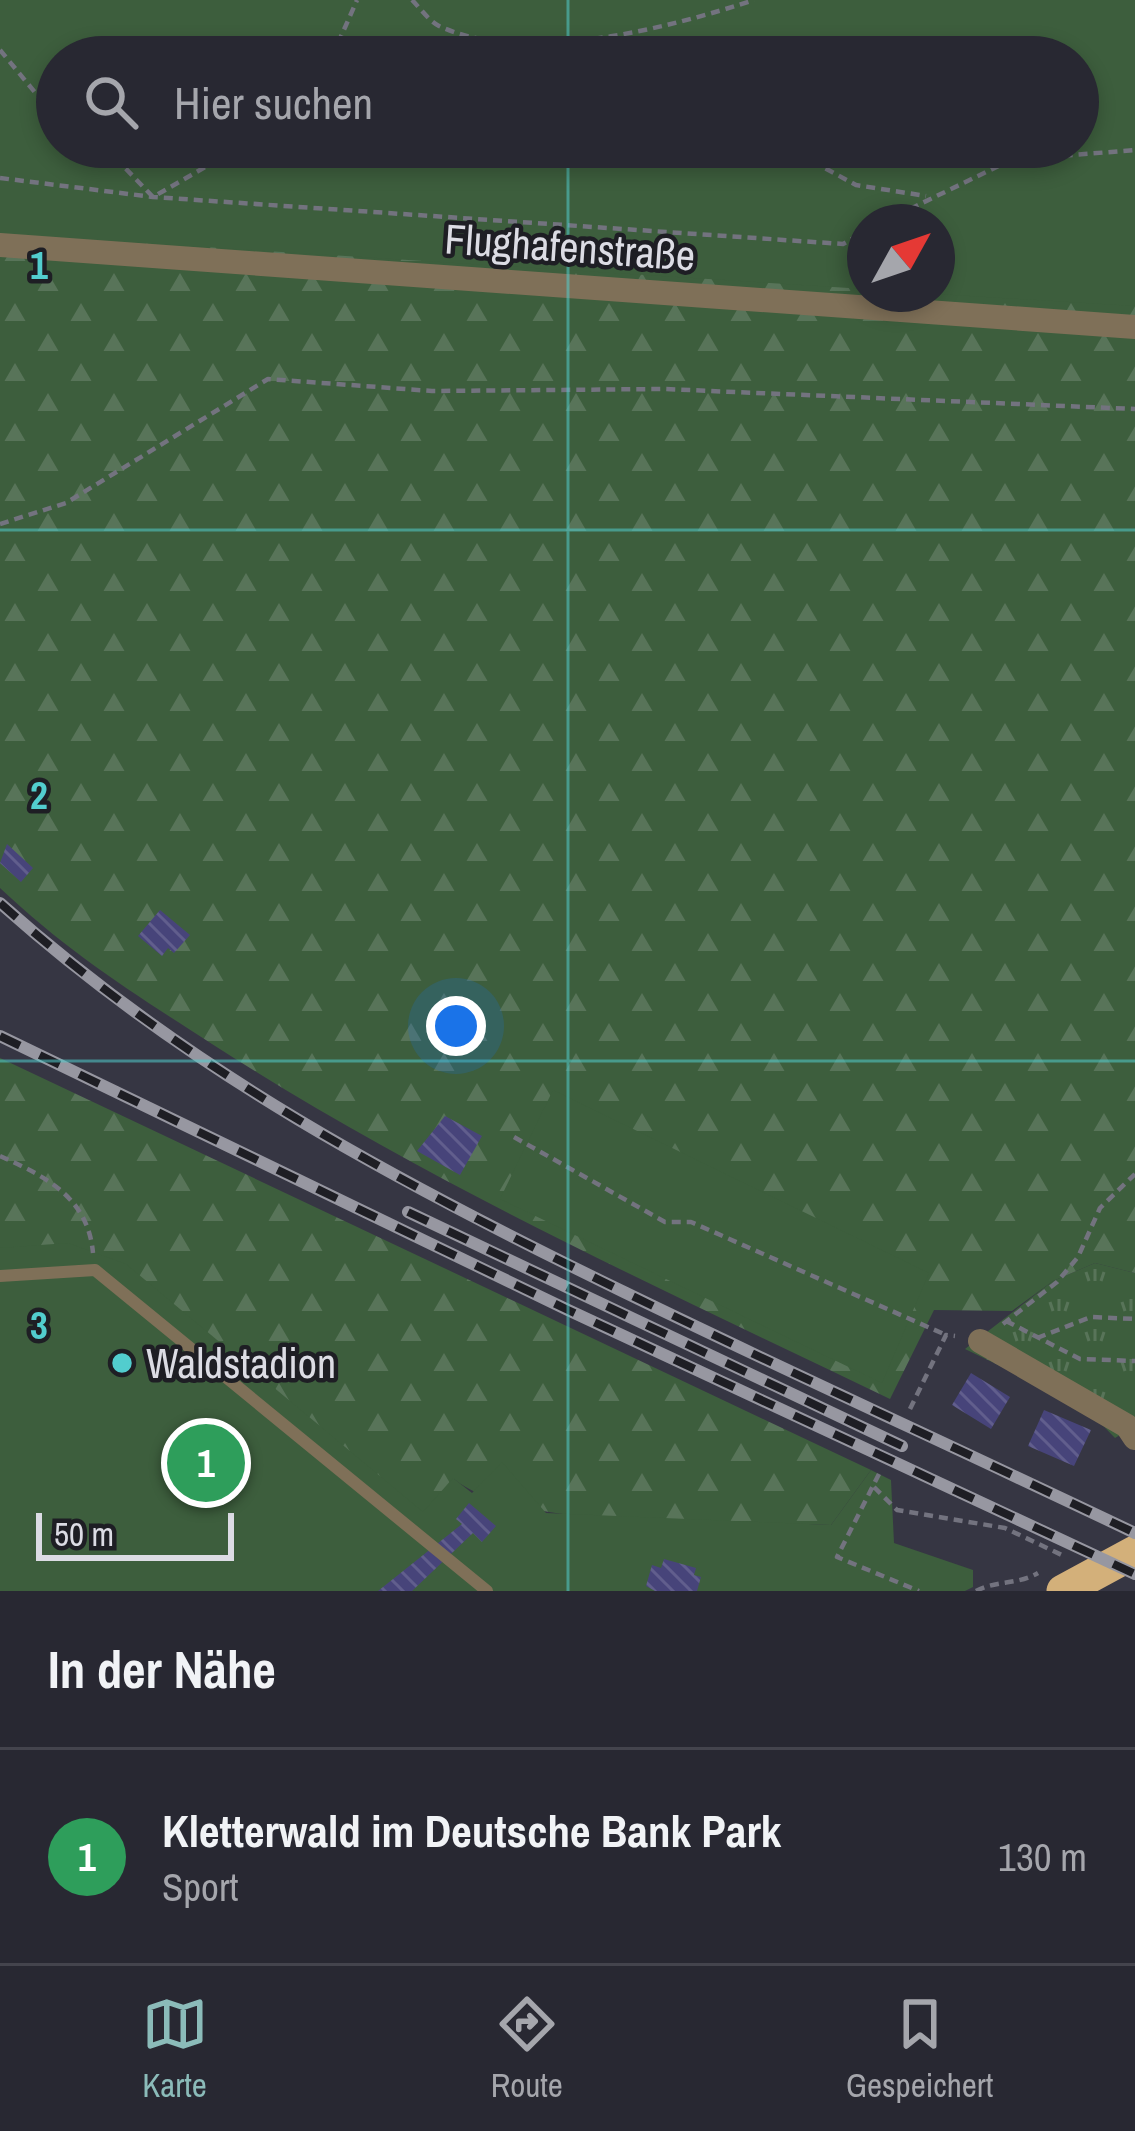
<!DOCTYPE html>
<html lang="de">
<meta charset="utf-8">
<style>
:root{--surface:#282832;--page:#34343e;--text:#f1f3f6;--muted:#a5a6ac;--line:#44444d;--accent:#8bbbb9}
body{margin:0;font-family:"Archivo Narrow",sans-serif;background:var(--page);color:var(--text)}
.compass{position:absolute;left:847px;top:204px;width:108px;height:108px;border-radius:50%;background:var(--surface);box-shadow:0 6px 18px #0003;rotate:50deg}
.scale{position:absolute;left:36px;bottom:30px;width:198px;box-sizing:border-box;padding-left:12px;border:6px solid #dcdce4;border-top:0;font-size:33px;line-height:42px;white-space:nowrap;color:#dcdce4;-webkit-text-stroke:9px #1e1e24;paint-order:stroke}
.you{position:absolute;left:456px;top:1026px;width:42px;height:42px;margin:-30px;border:9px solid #fff;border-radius:50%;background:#1a73e8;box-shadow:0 0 0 18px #1a73e833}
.badge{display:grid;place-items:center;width:78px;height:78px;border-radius:50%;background:var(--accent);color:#fff;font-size:39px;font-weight:700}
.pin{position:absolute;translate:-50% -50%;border:6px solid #fff;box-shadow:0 3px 12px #0006}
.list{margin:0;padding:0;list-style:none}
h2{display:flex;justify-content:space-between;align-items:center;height:156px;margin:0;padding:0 48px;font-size:51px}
h2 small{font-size:39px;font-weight:400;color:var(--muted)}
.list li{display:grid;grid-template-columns:78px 1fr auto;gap:36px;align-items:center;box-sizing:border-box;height:216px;padding:0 48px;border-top:3px solid var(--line)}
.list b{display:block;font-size:45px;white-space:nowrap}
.list p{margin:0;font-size:39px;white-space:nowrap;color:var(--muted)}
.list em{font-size:39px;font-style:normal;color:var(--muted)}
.icon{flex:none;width:66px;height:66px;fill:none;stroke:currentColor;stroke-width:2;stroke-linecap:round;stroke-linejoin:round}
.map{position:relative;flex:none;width:1135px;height:1591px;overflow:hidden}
.search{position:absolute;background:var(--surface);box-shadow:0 6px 18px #0003;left:36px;right:36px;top:36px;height:132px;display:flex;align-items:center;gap:30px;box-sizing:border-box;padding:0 42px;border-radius:66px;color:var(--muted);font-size:45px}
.sheet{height:372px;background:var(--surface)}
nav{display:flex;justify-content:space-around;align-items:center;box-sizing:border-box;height:168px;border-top:3px solid var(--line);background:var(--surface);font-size:33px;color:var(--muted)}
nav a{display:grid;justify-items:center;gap:6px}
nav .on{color:var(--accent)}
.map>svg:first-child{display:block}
.grass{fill:url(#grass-tufts)}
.forest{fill:url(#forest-firs);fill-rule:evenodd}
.park{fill:#3d5e3d;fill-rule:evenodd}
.building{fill:url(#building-back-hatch)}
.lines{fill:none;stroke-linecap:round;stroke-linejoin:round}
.path{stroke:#73737f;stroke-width:4.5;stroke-dasharray:9 6;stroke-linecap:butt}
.service{stroke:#7f7058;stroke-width:12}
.minor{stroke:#7f7058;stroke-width:24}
.trunk{stroke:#d3b07a;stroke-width:33}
.rail-casing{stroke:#9797a1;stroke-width:12}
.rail{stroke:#1e1e24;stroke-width:8;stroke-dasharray:22;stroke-linecap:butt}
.grid{fill:none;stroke:#52cdce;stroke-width:3;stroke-opacity:0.55}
.poi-dot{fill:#52cdce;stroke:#1e1e24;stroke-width:4.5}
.labels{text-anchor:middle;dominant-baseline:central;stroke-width:9;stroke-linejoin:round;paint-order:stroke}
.street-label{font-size:42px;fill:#dcdce4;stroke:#1e1e24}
.poi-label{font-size:42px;fill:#dcdce4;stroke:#1e1e24;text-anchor:start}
.grid-label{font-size:39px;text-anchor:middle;font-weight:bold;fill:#52cdce;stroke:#1e1e24;stroke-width:9;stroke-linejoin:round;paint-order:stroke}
</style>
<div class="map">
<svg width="1135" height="1591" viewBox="0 0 1135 1591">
<defs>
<pattern id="grass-tufts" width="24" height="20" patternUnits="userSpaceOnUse" patternTransform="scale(3)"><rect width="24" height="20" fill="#3d5e3d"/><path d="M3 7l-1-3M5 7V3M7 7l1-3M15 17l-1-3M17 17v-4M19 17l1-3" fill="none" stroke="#587459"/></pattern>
<pattern id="forest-firs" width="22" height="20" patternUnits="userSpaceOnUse" patternTransform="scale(3)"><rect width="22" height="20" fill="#3d5e3d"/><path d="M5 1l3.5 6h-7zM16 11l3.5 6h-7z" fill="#587459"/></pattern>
<pattern id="building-back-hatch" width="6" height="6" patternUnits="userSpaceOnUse" patternTransform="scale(3)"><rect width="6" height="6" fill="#47447a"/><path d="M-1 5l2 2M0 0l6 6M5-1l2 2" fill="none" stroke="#615e8d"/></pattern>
</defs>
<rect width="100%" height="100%" fill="#363643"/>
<!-- grass -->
<path class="grass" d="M1095 1263 1135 1273V1426L1115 1438 1085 1407 965 1349 1053 1281Z"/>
<!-- forest -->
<path class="forest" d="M0 0H1135V1273L1095 1263 1053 1281 1012 1311 934 1310 890 1399C660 1288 427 1183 212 1044 133 993 69 953 0 888ZM57 57H1078V147H57ZM865 222H937V294H865Z
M0 1058 871 1470 831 1525C742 1521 518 1532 454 1479L424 1512 0 1591Z"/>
<!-- park -->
<path class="park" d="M0 0H1135V306L937 294V222H865V289L0 234ZM57 57H1078V147H57Z
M553 1090 929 1273 882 1383 500 1199Z
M68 1243 126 1264 423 1512 453 1478 472 1493 502 1462 546 1513 831 1525 871 1470 891 1480 894 1543 973 1570V1587L965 1591H0V1248Z"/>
<!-- building -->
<path class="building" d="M7 844 33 868 21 882 0 863Z
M160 910 190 935 174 953 168 948 162 956 138 936Z
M445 1116 482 1136 460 1175 417 1151Z
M971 1373 1010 1397 991 1429 952 1405Z
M1044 1410 1091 1430 1074 1466 1028 1446Z
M469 1503 496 1526 482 1542 473 1533 412 1591H378L462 1524 456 1519Z
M664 1559 696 1568 694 1575 701 1577 697 1591H655L646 1586 652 1565 661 1568Z"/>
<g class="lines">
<!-- path -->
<path class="path" d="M412 0C420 8 429 21 439 26 524 66 669 28 754 0
M575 43 589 57
M0 50 57 119
M332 57 357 0
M105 147 153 197 240 147
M786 147 856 185 926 196
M0 178 153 197 843 244 865 232
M883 222 1011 160 1135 150
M0 524 66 503 268 379 432 391 664 389 1135 409
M514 1137 665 1222H691L946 1335
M0 1156C47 1177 88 1198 93 1253
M1006 1321 1080 1359 1135 1361
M1003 1324 1057 1282 1078 1257 1100 1208 1135 1174
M1037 1338 1091 1317 1135 1319
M910 1409 946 1335 955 1336
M879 1474 837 1557 919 1591
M874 1487 897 1510 1005 1528 1066 1557
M976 1591C997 1580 1017 1585 1038 1573"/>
<!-- service -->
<path class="service" d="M0 1276 95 1270 487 1591"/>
<!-- minor -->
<path class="minor" d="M0 245 1135 327
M980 1341 1127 1426 1135 1438"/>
<!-- trunk -->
<path class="trunk" d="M1063 1591 1135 1552"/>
<!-- rail casing -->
<g class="rail-casing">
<path id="rail" d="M0 903C188 1071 399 1183 624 1292 793 1374 965 1452 1135 1533
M0 1036 568 1310 1135 1574
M408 1212 902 1446"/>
</g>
<!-- rail -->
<use href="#rail" class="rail"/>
</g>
<!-- grid -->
<path class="grid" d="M568 0V57M568 147V1591M0 530H1135M0 1061H1135"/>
<!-- markers -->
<circle class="poi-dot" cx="122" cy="1363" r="12"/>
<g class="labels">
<!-- street labels -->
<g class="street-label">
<text transform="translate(570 247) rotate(4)">Flughafenstraße</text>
</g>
<!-- poi labels -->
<g class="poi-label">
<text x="146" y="1363">Waldstadion</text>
</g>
</g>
<g class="grid-label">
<text x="39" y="279">1</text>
<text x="39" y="809">2</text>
<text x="39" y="1339">3</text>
</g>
</svg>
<svg class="compass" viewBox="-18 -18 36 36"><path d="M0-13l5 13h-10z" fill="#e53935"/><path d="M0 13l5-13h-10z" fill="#a5a6ac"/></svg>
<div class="scale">50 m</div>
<div class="you"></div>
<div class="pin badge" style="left:206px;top:1463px;background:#2e9e5b">1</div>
<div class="search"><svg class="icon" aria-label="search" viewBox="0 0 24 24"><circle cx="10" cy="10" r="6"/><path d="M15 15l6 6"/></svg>Hier suchen</div>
</div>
<section class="sheet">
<h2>In der Nähe<small></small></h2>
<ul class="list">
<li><span class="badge" style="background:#2e9e5b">1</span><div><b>Kletterwald im Deutsche Bank Park</b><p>Sport</p></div><em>130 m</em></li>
</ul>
</section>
<nav>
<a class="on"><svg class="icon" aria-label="map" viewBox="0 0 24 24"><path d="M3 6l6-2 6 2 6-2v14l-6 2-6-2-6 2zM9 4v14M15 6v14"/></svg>Karte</a>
<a><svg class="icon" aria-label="directions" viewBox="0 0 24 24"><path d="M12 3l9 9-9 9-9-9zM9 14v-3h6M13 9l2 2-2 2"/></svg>Route</a>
<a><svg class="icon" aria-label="saved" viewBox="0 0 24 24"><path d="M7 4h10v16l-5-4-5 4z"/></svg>Gespeichert</a>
</nav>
